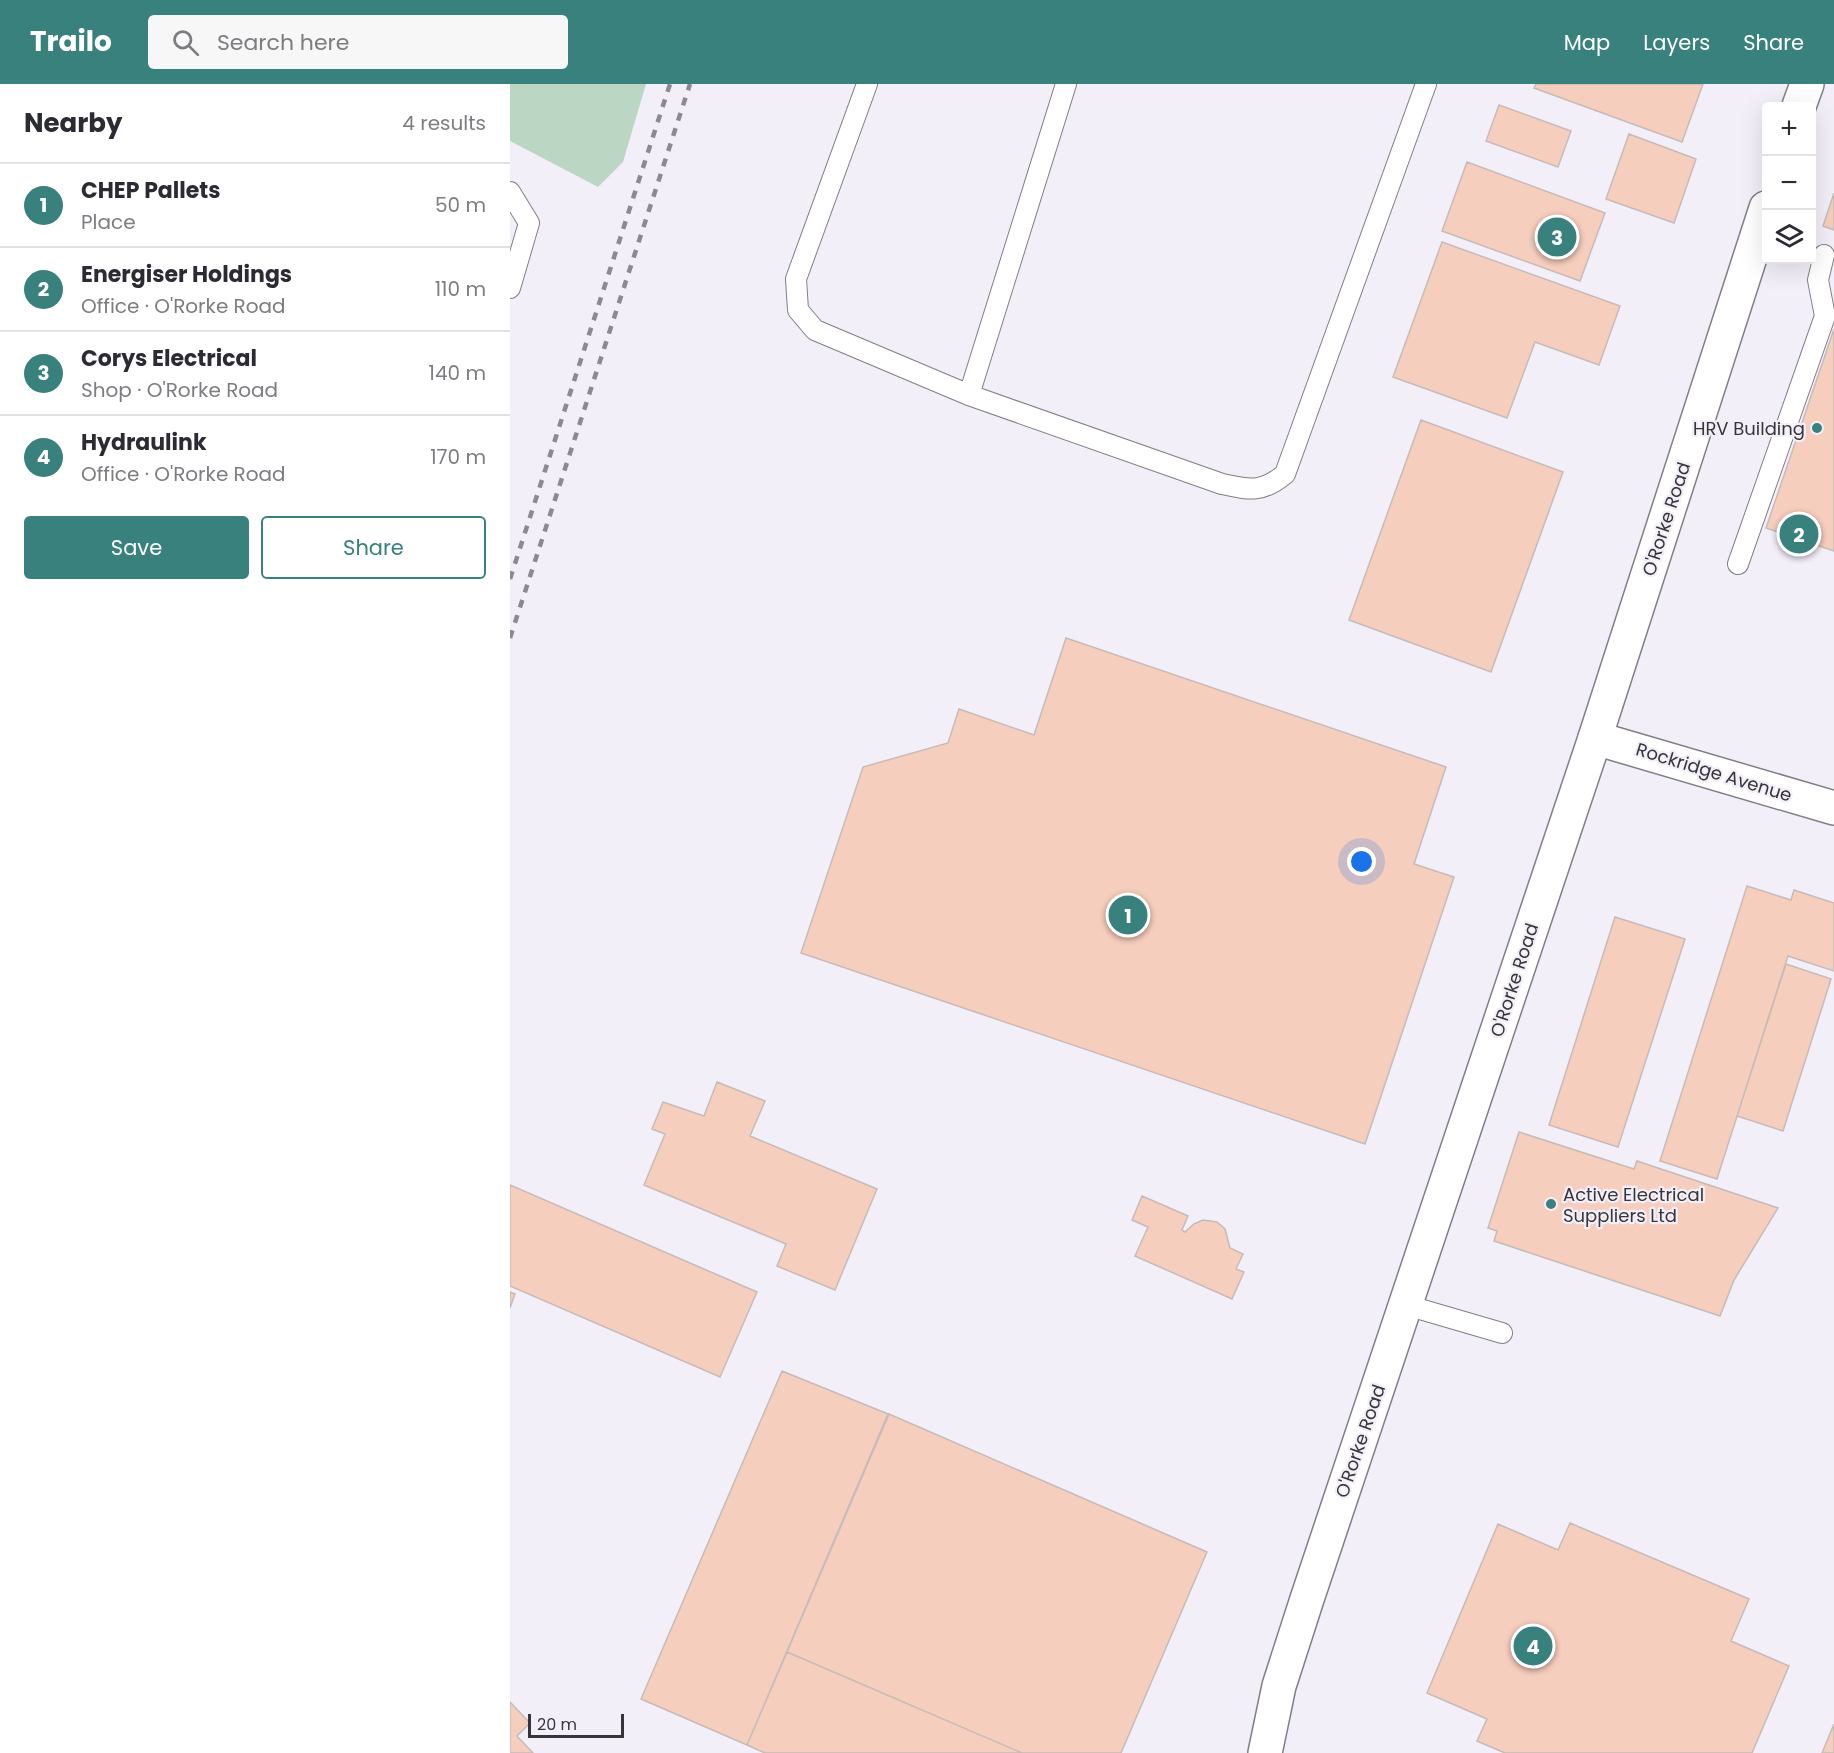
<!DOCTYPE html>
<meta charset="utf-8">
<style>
:root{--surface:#fff;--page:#f7f7f7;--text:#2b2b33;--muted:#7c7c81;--line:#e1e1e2;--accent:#39817d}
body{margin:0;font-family:Poppins,sans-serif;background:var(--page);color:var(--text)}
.controls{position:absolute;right:18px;top:18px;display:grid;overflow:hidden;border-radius:6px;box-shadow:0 6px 24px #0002}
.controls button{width:54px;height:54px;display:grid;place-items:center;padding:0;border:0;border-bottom:2px solid var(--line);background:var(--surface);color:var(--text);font:30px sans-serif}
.scale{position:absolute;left:18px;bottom:15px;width:96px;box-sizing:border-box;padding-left:6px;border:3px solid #373539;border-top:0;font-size:16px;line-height:21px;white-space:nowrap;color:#373539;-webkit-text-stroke:4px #f3eff9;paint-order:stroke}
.you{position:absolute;left:852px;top:778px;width:21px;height:21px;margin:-15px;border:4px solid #fff;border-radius:50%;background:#1a73e8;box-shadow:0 0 0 9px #1a73e833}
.badge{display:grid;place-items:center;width:39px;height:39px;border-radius:50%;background:var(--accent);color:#fff;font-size:20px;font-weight:700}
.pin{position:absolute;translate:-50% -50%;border:3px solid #fff;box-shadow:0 2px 6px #0006}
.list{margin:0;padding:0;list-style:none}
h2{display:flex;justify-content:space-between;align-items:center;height:78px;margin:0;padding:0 24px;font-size:26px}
h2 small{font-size:20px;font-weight:400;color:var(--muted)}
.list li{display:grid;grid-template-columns:39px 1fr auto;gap:18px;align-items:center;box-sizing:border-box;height:84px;padding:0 24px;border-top:2px solid var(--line)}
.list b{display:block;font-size:22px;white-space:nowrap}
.list p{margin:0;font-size:20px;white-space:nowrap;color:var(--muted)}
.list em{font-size:20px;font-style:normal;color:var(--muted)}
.actions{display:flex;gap:12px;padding:18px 24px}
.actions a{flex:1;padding:14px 0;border:2px solid var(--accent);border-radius:6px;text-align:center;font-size:21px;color:var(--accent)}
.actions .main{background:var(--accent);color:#fff}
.icon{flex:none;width:33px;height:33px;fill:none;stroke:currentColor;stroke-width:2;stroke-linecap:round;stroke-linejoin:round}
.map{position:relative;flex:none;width:1324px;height:1669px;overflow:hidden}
header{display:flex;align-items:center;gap:36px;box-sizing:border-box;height:84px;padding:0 30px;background:var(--accent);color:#fff}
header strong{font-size:28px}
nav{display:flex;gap:33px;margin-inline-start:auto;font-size:21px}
.search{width:420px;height:54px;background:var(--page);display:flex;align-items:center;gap:15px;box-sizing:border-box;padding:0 21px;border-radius:6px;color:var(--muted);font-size:22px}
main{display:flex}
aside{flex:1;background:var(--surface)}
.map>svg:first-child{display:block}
.green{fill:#bcd6c4}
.building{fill:#f6cebe;stroke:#c6bbb7;stroke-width:1.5}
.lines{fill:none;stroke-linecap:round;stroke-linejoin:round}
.service-casing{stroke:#827e87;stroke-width:22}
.minor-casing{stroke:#827e87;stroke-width:36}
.tertiary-casing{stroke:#827e87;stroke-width:36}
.service{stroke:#fff;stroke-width:20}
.minor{stroke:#fff;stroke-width:33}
.tertiary{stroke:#fff;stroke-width:33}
.rail{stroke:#8c8990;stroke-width:4.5;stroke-dasharray:8 8;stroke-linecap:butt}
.poi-dot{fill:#39817d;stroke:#f3eff9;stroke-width:2}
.labels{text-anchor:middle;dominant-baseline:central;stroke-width:4.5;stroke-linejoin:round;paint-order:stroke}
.poi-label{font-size:18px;fill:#373539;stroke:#f3eff9;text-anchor:end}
.street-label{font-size:18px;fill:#373539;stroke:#f3eff9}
</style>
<header>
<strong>Trailo</strong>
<div class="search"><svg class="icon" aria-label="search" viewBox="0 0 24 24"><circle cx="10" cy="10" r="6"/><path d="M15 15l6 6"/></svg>Search here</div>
<nav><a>Map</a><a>Layers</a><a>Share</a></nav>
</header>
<main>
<aside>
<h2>Nearby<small>4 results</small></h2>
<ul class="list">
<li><span class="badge">1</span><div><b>CHEP Pallets</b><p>Place</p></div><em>50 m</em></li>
<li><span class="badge">2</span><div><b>Energiser Holdings</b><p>Office · O'Rorke Road</p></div><em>110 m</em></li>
<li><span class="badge">3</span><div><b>Corys Electrical</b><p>Shop · O'Rorke Road</p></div><em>140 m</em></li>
<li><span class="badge">4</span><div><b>Hydraulink</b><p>Office · O'Rorke Road</p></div><em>170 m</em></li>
</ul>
<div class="actions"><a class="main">Save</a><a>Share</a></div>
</aside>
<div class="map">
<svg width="1324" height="1669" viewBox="0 0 1324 1669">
<rect width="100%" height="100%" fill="#f3eff9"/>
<!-- green -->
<path class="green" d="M0 0H136L113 78 88 103 0 57Z"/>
<!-- building -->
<path class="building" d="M1026 0H1193L1172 58 1024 4Z
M989 21 1061 47 1048 83 976 57Z
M1119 50 1186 75 1164 139 1096 115Z
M957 78 1095 129 1070 197 932 147Z
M1324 109V146L1313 142Z
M932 158 1110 222 1089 281 1025 258 997 334 883 293Z
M1324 245V467L1256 444Z
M911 336 1053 388 981 588 839 536Z
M556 554 936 683 904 780 944 793 855 1060 291 869 353 683 438 659 449 625 524 651Z
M1237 802 1281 816 1284 806 1324 819V887L1278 872 1207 1095 1150 1077Z
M1105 833 1175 855 1108 1063 1039 1041Z
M1276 880 1321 895 1273 1047 1227 1032Z
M207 998 255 1017 240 1052 367 1105 325 1206 267 1182 276 1160 134 1101 155 1050 142 1045 153 1018 194 1032Z
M1009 1048 1124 1085 1127 1077 1268 1124 1224 1196 1210 1232 984 1157 987 1147 978 1144Z
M0 1101 247 1208 210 1293 0 1202Z
M632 1112 678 1132 672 1146 675 1148 684 1140 693 1136 707 1138 715 1145 720 1164 733 1170 726 1185 734 1188 722 1215 625 1172 638 1143 622 1136Z
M0 1208 5 1210 0 1224Z
M272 1287 378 1330 237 1661 131 1615Z
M379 1330 697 1468 611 1669H512L277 1568Z
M1060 1439 1239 1515 1221 1557 1279 1582 1242 1669H995L967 1657 977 1635 917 1609 988 1440 1048 1466Z
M277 1568 512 1669H255L237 1661Z
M0 1618 20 1639 7 1652 23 1669H0Z
M1324 1640V1669H1312Z"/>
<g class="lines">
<!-- service casing -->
<g class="service-casing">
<path id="service" d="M357 0 286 195 288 226 305 246 459 311 712 400C740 406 752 409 775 390L916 0
M0 108 19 139 0 204
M459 311 556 0
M1228 480 1315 232 1308 196 1314 171
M896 1221 992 1249"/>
</g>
<!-- minor casing -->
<g class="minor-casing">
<path id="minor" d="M1085 654 1324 724"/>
</g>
<!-- tertiary casing -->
<g class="tertiary-casing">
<path id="tertiary" d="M1289 22 1297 0
M755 1669 769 1602 797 1515 1085 654 1256 124"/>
</g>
<!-- service -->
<use href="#service" class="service"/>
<!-- minor -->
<use href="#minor" class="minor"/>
<!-- tertiary -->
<use href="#tertiary" class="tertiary"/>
<!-- rail -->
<path class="rail" d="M0 495 160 0
M0 554 180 0"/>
</g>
<!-- markers -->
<g class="poi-dot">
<circle cx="1307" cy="344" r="6"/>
<circle cx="1041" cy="1120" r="6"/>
</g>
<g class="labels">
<!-- poi labels -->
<g class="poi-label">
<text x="1295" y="344">HRV Building</text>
<text x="1053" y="1110" text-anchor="start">Active Electrical<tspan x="1053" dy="21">Suppliers Ltd</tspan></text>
</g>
<!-- street labels -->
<g class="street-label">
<text transform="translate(1156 435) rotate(-72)">O'Rorke Road</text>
<text transform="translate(1204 688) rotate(17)">Rockridge Avenue</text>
<text transform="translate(1004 896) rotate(-72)">O'Rorke Road</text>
<text transform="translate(850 1357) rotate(-71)">O'Rorke Road</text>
</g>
</g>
</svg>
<div class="controls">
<button>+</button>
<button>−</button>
<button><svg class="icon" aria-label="layers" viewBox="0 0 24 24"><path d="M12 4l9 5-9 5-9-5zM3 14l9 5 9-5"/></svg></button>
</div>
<div class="scale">20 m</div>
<div class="you"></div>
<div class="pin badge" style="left:618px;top:831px">1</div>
<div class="pin badge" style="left:1289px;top:450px">2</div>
<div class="pin badge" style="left:1047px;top:153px">3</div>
<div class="pin badge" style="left:1023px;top:1562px">4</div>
</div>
</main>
